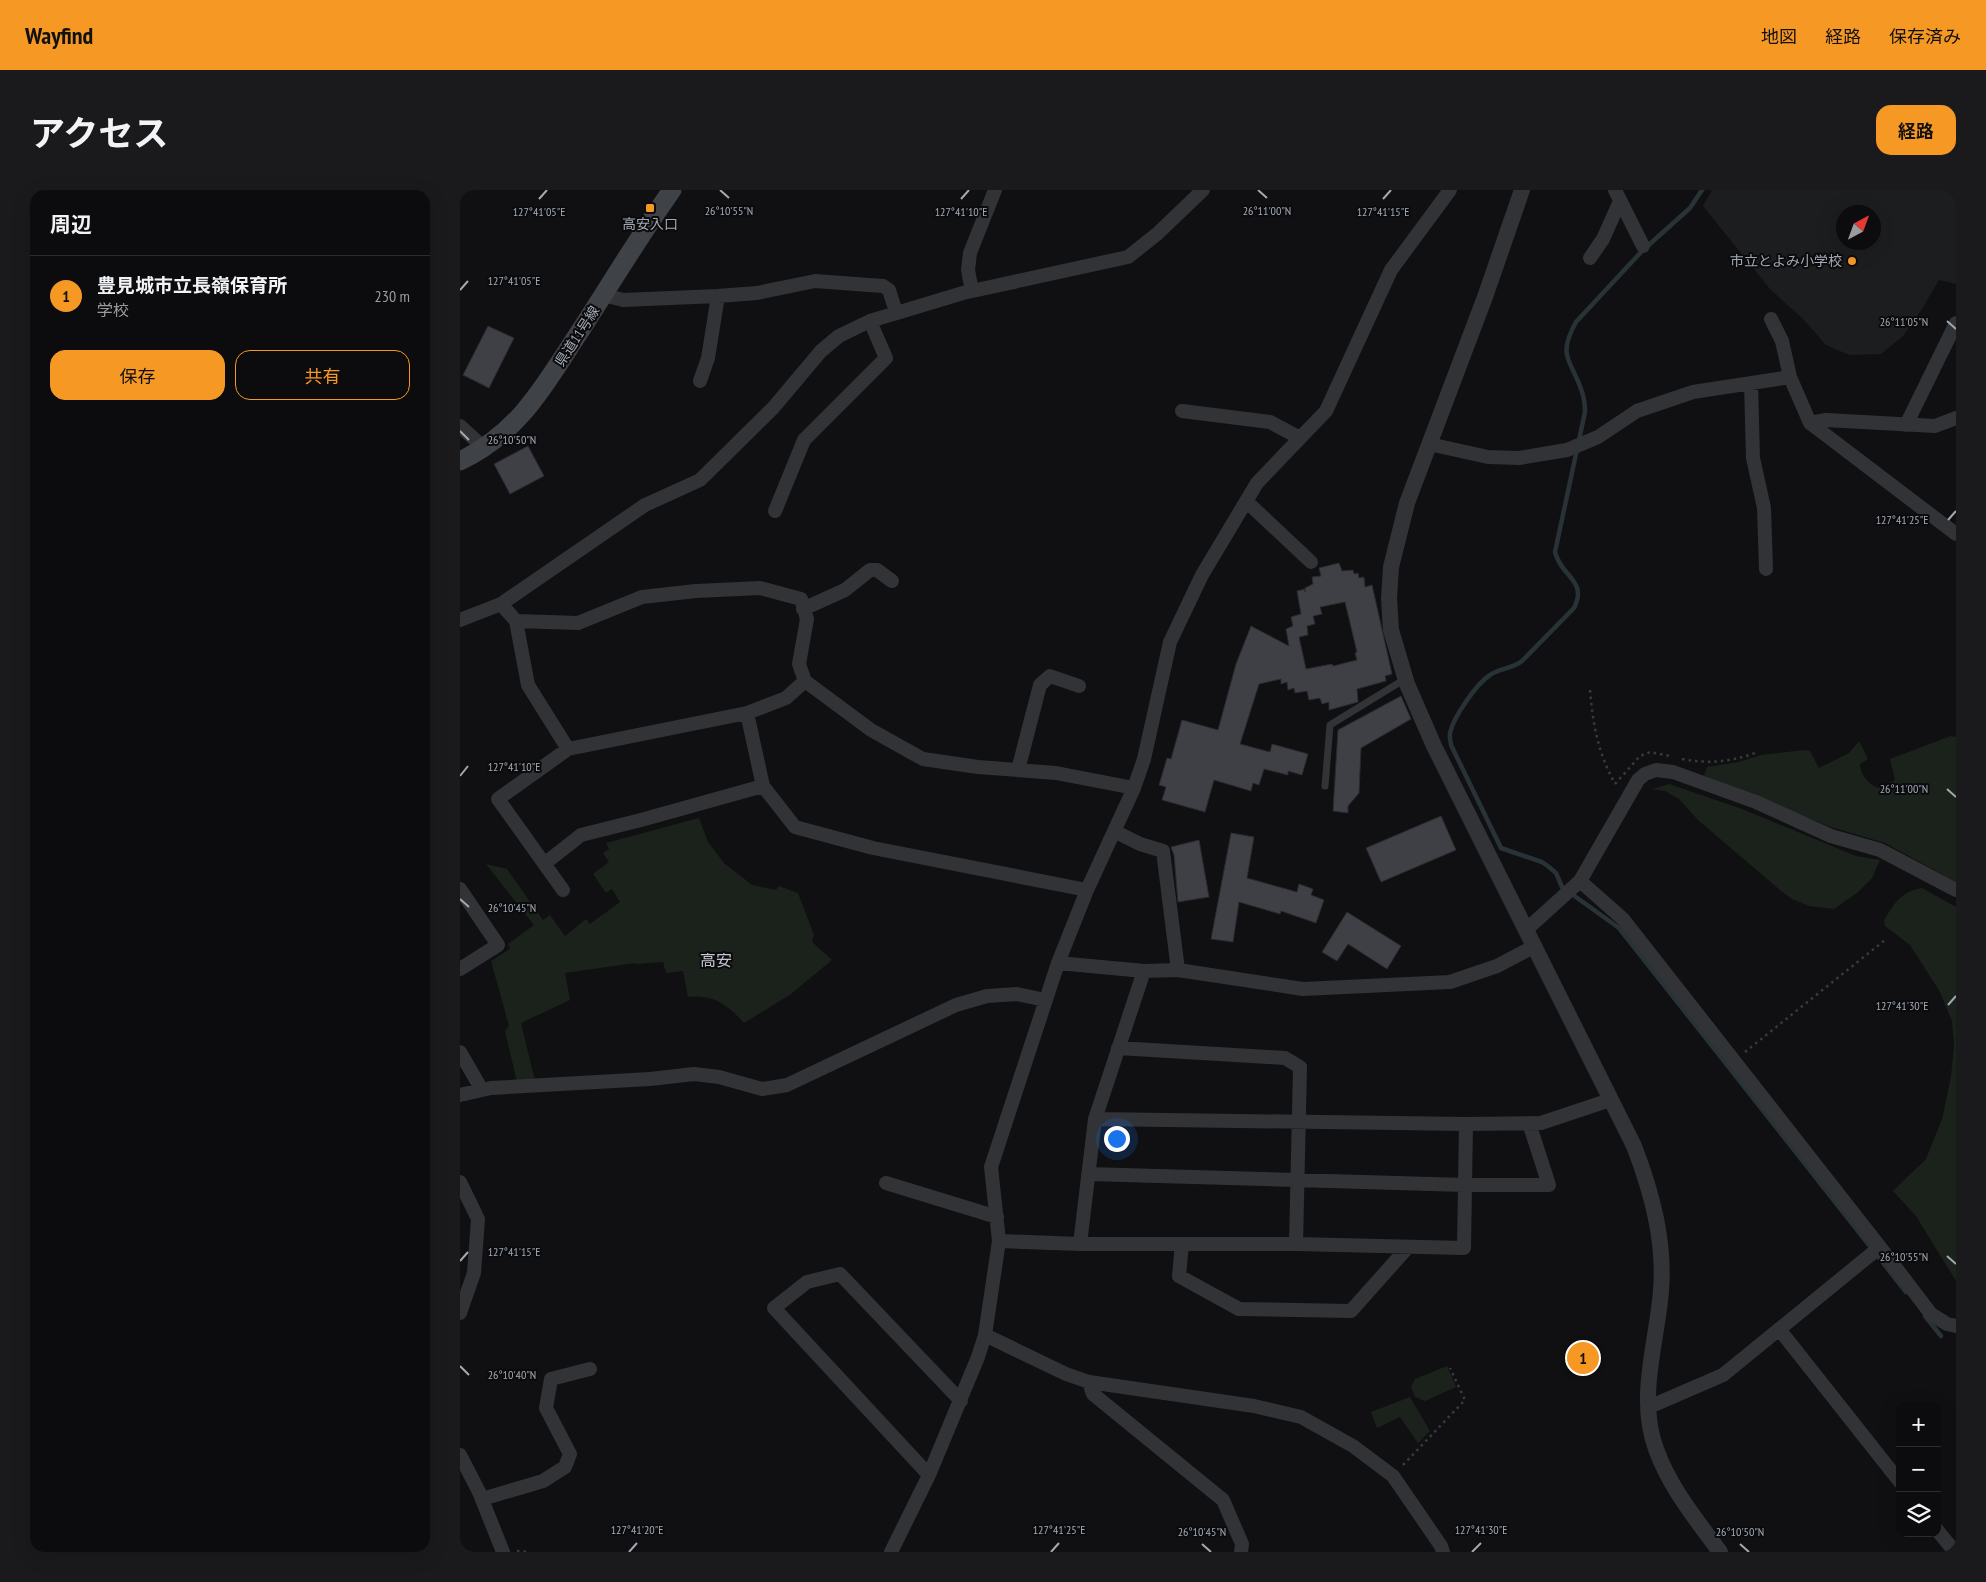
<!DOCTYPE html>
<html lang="ja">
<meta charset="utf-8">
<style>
:root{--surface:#0c0c0e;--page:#1a1a1c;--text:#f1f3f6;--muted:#9a9b9e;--line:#2c2c2e;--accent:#f69824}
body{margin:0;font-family:"PT Sans Narrow","Noto Sans JP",sans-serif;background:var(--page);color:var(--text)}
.controls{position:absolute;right:15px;bottom:15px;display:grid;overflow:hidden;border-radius:10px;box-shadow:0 5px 20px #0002}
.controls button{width:45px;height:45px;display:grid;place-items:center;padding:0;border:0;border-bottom:1px solid var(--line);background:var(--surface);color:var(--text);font:25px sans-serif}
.compass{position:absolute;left:1376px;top:15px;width:45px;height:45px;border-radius:50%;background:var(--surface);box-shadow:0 5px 20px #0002;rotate:41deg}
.you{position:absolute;left:656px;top:948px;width:18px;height:18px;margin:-12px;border:4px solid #fff;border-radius:50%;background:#1a73e8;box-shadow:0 0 0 8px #1a73e833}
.badge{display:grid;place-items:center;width:32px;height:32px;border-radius:50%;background:var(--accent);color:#111;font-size:16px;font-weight:700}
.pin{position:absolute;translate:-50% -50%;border:2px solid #fff;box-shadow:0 1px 5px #0006}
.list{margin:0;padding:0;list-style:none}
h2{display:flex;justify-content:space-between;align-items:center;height:65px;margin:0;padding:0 20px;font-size:21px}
h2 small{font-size:16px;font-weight:400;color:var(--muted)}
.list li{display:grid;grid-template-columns:32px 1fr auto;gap:15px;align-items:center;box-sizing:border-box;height:80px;padding:0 20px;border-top:1px solid var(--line)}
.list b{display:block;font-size:19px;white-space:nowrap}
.list p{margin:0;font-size:16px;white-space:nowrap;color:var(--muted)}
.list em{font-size:16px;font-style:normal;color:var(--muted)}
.actions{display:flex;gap:10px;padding:15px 20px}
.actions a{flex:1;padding:11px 0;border:1px solid var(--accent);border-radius:15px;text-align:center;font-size:18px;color:var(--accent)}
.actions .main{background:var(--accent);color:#111}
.icon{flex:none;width:28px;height:28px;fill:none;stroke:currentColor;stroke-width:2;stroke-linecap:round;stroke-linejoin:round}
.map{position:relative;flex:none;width:1496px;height:1362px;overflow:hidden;border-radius:15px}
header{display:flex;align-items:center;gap:30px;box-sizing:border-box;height:70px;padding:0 25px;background:var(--accent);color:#111}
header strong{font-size:24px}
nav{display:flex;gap:28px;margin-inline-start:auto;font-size:18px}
.intro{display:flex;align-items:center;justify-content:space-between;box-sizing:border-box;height:120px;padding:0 30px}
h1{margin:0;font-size:35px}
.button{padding:12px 22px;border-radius:15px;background:var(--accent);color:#111;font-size:18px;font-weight:700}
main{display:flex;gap:30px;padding:0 30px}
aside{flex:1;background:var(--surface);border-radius:15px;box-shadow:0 5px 20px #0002}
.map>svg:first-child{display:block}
.built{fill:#1c1d1f;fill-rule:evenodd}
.green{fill:#1b221b}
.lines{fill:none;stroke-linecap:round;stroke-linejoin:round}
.stream{stroke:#293337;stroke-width:4.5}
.building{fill:#3f4045;stroke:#2a2b2e;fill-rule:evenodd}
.path{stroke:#373a3e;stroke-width:2.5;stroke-dasharray:2.5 4;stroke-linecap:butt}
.service{stroke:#313337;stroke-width:7}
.minor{stroke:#313337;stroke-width:14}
.tertiary{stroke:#313337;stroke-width:16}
.secondary{stroke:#3f4247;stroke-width:19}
.ticks{fill:none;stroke:#a1a9b3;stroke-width:2}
.poi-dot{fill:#f69824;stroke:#0b0b0d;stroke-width:2}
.labels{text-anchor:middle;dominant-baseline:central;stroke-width:4;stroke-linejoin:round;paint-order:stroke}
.poi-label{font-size:14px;fill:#a1a9b3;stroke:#0b0b0d}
.street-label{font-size:14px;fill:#a1a9b3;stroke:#0b0b0d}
.quarter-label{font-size:16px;fill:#c2c7cf;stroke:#0b0b0d}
.ticks-label{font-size:12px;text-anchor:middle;fill:#a1a9b3;stroke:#0b0b0d;stroke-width:4;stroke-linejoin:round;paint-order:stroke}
</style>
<header>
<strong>Wayfind</strong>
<nav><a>地図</a><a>経路</a><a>保存済み</a></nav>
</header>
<div class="intro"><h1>アクセス</h1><a class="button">経路</a></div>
<main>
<aside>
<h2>周辺<small></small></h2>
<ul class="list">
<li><span class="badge">1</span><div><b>豊見城市立長嶺保育所</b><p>学校</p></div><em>230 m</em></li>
</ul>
<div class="actions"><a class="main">保存</a><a>共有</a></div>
</aside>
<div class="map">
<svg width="1496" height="1362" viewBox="0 0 1496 1362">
<rect width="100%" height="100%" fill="#101012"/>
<!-- built -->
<path class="built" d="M1252 0H1496V94L1479 90 1462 119 1443 146 1421 164 1389 165 1366 155 1344 130 1310 99 1243 16ZM1384 22H1414V52H1384Z"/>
<!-- green -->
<path class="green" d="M1491 546 1496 547V692L1425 653 1371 637 1244 586 1247 577 1279 572 1301 565 1344 560 1350 561 1359 578 1389 563 1399 551 1408 569 1400 574C1400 585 1408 593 1417 598L1435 590 1430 569Z
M1209 594 1282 619 1396 666 1420 670 1412 688 1398 702 1374 719 1349 716 1332 709 1320 700 1238 630 1219 609 1205 601 1192 599Z
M239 628 248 652 264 673 292 695 316 700 319 696 338 703 354 745 352 752 372 770 331 804 284 833C268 815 253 804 228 807L223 781 206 783 203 772 177 774 175 773 105 783 110 810 61 833 75 891 57 892 45 841 49 836 31 771 50 759 48 754 74 735 26 674 47 679 83 730 90 725 105 746 126 729 130 734 160 712 152 699 146 703 133 684 149 672 143 663 149 659 146 653Z
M1462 698 1496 717V1091L1456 1026 1433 1001 1466 969 1482 929 1491 887 1494 855 1492 831 1480 802 1450 755 1425 736 1424 730C1435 713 1440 702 1462 698Z
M987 1176 996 1197 965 1211 955 1207 951 1197 955 1189Z
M950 1207 970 1241 958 1253 940 1227 917 1238 911 1222Z"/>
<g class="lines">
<!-- stream -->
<path class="stream" d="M1242 0 1230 18 1182 61 1116 132C1096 168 1112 170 1122 202 1124 208 1125 215 1125 222L1095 362C1101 387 1128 390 1114 418L1062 471C1052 479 1040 478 1030 485 1016 494 993 528 990 543 989 547 991 552 991 555L1041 658 1082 672 1089 677 1096 683 1102 697 1159 738 1446 1102
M1465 1126 1481 1146"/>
</g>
<!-- building -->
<path class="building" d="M28 136 54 148 29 198 3 185Z
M68 256 84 286 50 304 34 274Z
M879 373 882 381 893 380 894 384 898 383 899 388 904 387 905 397 912 395 932 484 925 486 926 491 897 499 898 512 869 520V512L862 514 860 508 849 510 847 501 835 503 834 498 828 500 827 492 821 494V489L799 494 780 554 810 562 812 554 848 564 842 585 828 581V585L804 579 799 595 793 593 791 601 754 590 745 622 702 610 706 597 699 595 707 568 711 569 722 530 758 540 776 474 791 436 829 456 826 439 833 436 831 427 841 424 837 401 845 399V402V398L853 394 852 387 861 386 859 378ZM885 412 897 462 895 463 897 470 873 476 872 474 846 479 839 447 848 445 847 436 855 434 853 426 862 424 860 417Z
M941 506 951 529 901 558 899 603 888 616V623L873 621 878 540Z
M981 626 996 660 921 692 906 658Z
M771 643 794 647 787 688 837 702 839 694 853 699 851 705 864 710 856 733 821 721 820 724 779 712 773 752 751 749Z
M739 650 749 707 718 712 714 665 711 657Z
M887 722 941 756 927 779 888 754 877 771 862 762Z"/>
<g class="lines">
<!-- path -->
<path class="path" d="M1130 500C1133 536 1138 562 1155 594
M1222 569C1248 574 1270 572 1295 563
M1155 594 1180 566 1190 562 1210 566
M1285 862 1425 750
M943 1275 1005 1210 990 1178
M57 1361 68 1362"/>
<!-- service -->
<path class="service" d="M865 596 870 535 945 489"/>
<!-- minor -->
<path class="minor" d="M1155 0 1183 56
M1130 68 1143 49 1160 11
M512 101 508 80 510 63 535 0
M143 105 163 110 258 106 297 103 355 91 423 96 429 100 436 122
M1311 129 1322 151 1330 187
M240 191 248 168 258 106
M1291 193 1293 268 1304 318 1306 379
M722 221 810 232 840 248
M1350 233 1366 230 1475 236 1496 228
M1446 235 1496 133
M0 236 24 258
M969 254 1028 267 1059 268 1107 260 1138 247 1177 221 1233 202 1330 187 1350 233 1496 344
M786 311 851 372
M315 321 344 250 426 168 410 131
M41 414 56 431 118 433 182 407 236 401 300 398 341 409 347 429 339 474 345 491 411 540 463 569 518 577 596 583 674 598
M343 419 385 400 410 380H417L432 391
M0 430 41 414 185 315 240 290 313 218 361 161 379 146 410 131 503 103 668 67 697 44 743 0
M56 431 68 495 108 559
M287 523 326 508 345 491
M558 580 580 495 590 486 619 496
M303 596 335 637 413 658 627 700
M654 641 680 654 703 661 718 780
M84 674 121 645 181 630 303 596 287 523 108 559 38 609 103 700
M1120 691 1163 729 1420 1057 1471 1124 1487 1134 1496 1136
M0 699 38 755 0 779
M1067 739 1120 691 1178 590 1185 584 1196 580 1213 582 1296 612 1371 646 1420 660 1496 700
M598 773 684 781 718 780 843 799 990 792 1037 776 1075 756
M658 858 825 868 840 877 836 1054
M0 862 22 900
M0 905 31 898 190 889 234 884 259 887 302 899 327 895 496 815 527 806 557 804 585 810
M635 929 1006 934 1081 933 1150 910
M628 984 1005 995H1089L1069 933
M0 992 18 1029 14 1083 0 1123
M426 993 537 1027
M539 1051 620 1054H836L1004 1058 1006 934
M620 1054 635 929 684 781
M722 1054 719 1086 779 1119 891 1121 948 1057
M1319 1139 1440 1292
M525 1145 606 1184 629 1192 794 1216 841 1227 893 1256 933 1286 981 1356 983 1362
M629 1192 633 1204 763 1310 782 1354 781 1362
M1189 1217 1263 1185 1420 1057
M0 1265 19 1302 43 1362
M469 1285 314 1118 347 1092 380 1084 501 1211
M22 1309 83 1291 105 1277 110 1264 86 1218 91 1189 130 1179
M1477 1340 1495 1362
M431 1362 469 1285 518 1167 525 1145 539 1051 531 977 598 773 627 700 674 598 684 569 710 452 742 385 797 293 866 221 931 80 990 0"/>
<!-- tertiary -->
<path class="tertiary" d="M1062 0 1025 107 947 313 931 377 929 408 931 440 947 494 974 556 1174 956C1192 1003 1205 1051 1201 1101 1197 1152 1177 1208 1196 1259 1210 1298 1236 1329 1260 1362"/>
<!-- secondary -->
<path class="secondary" d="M0 271C62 241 86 192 122 138 152 92 180 45 212 0"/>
</g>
<!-- ticks -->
<path class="ticks" d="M260 0 269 8M798 0 807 8M79 9 87 0M501 9 509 0M923 9 931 0M0 100 8 91M1487 131 1496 139M0 241 9 250M1488 330 1496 321M0 586 8 576M1487 599 1496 607M0 709 9 717M1488 815 1496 806M1487 1066 1496 1074M0 1071 8 1062M0 1176 9 1185M742 1354 751 1362M1280 1354 1289 1362M169 1362 177 1353M591 1362 599 1353M1012 1362 1021 1353"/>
<!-- markers -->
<g class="poi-dot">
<rect x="185" y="13" width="10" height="10" rx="2.5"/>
<circle cx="1392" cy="71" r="5"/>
</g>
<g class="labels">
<!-- poi labels -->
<g class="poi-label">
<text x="190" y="34">高安入口</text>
<text x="1382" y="71" text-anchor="end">市立とよみ小学校</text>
</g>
<!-- street labels -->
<g class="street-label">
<text transform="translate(117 146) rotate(-57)">県道11号線</text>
</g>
<!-- quarter labels -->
<g class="quarter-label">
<text x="256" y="770">高安</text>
</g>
</g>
<g class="ticks-label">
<text x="269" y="25">26°10'55"N</text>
<text x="807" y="25">26°11'00"N</text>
<text x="79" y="26">127°41'05"E</text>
<text x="501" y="26">127°41'10"E</text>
<text x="923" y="26">127°41'15"E</text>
<text x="54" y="95">127°41'05"E</text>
<text x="1444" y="136">26°11'05"N</text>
<text x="52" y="254">26°10'50"N</text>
<text x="1442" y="334">127°41'25"E</text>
<text x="54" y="581">127°41'10"E</text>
<text x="1444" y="603">26°11'00"N</text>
<text x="52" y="722">26°10'45"N</text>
<text x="1442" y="820">127°41'30"E</text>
<text x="54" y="1066">127°41'15"E</text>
<text x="1444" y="1071">26°10'55"N</text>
<text x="52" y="1189">26°10'40"N</text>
<text x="177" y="1344">127°41'20"E</text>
<text x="599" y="1344">127°41'25"E</text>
<text x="1021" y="1344">127°41'30"E</text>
<text x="742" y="1346">26°10'45"N</text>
<text x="1280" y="1346">26°10'50"N</text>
</g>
</svg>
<div class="controls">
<button>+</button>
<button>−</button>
<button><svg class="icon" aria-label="layers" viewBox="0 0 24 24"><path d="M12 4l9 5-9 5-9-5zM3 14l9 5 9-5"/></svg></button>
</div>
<svg class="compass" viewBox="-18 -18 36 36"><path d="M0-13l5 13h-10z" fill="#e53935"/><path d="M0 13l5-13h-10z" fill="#9a9b9e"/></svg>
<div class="you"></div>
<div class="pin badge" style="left:1123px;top:1168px">1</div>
</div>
</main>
